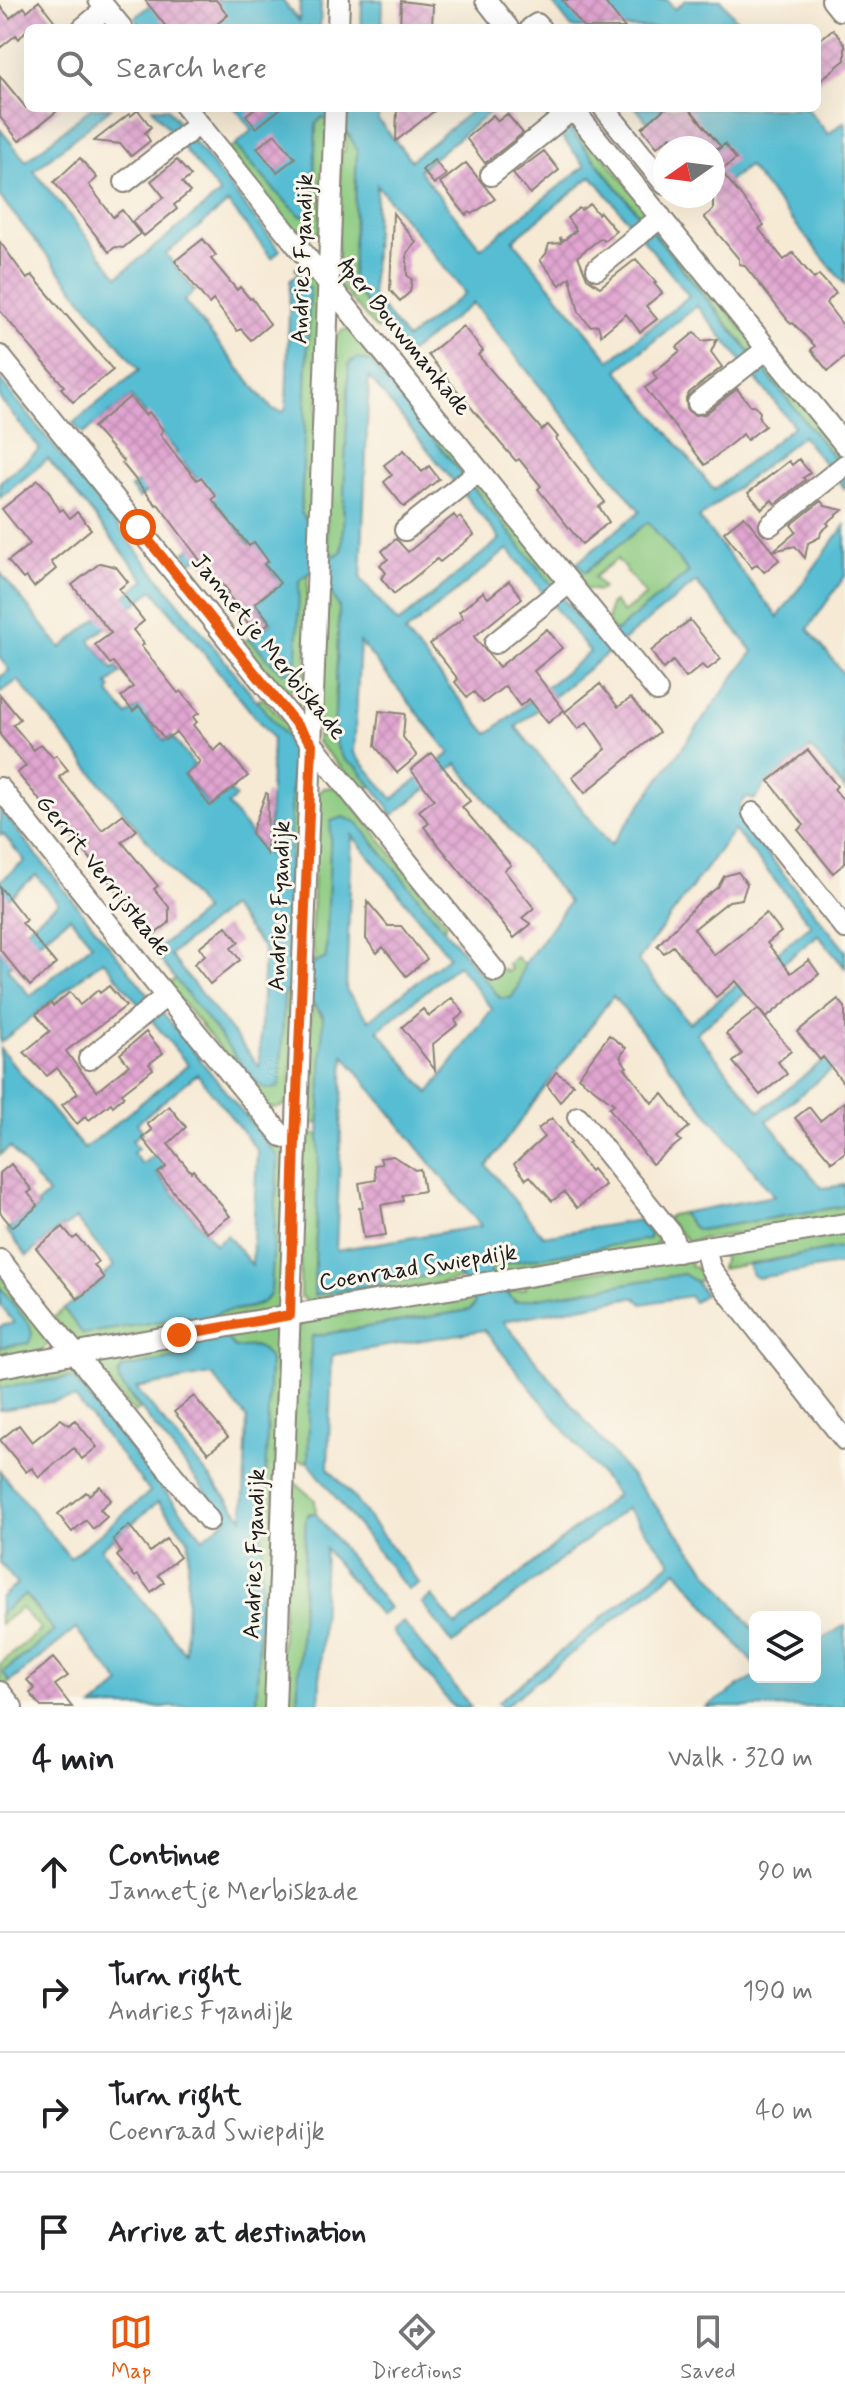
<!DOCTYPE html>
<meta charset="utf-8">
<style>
:root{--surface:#fff;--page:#f2f2f2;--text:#202124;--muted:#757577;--line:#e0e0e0;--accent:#ea580c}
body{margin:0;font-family:Mynerve,sans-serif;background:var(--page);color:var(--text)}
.controls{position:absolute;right:24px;bottom:24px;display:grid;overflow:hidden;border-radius:12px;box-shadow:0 8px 32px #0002}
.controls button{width:72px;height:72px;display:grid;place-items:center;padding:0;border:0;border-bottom:2px solid var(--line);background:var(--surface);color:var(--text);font:40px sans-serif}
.compass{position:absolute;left:653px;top:136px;width:72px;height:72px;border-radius:50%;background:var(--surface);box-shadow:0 8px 32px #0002;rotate:256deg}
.stop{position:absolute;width:24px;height:24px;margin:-18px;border:6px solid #ea580c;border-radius:50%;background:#fff}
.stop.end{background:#ea580c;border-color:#fff;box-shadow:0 2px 8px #0008}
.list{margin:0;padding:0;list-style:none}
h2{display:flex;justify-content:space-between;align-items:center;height:104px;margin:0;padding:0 32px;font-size:34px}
h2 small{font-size:26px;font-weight:400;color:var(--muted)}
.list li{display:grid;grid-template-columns:52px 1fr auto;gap:24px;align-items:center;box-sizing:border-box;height:120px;padding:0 32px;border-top:2px solid var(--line)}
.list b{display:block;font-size:30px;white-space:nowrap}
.list p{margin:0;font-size:26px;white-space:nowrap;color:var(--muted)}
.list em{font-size:26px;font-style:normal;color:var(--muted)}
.icon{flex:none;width:44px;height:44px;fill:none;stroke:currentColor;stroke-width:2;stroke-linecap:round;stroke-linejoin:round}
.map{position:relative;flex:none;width:845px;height:1707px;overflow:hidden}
.search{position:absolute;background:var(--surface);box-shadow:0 8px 32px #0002;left:24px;right:24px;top:24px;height:88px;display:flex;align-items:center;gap:20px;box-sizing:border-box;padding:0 28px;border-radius:12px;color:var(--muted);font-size:30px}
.sheet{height:584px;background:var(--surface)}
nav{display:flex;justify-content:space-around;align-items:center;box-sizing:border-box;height:112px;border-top:2px solid var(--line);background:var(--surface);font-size:22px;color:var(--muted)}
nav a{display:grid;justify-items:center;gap:4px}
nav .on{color:var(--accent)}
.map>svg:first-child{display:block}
.green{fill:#8cca80;stroke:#54734e;stroke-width:2}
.water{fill:#56bdd3;stroke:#396c78;stroke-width:2;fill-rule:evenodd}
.building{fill:url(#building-cross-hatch)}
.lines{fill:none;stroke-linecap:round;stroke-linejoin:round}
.street-casing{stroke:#898378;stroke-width:24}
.street{stroke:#fff;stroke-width:20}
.route{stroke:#ea580c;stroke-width:10}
.labels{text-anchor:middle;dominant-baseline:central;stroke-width:6;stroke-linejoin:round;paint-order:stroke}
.street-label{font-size:24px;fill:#1c1c1c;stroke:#fbf7ec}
</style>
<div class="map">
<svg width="845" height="1707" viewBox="0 0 845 1707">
<defs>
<pattern id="building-cross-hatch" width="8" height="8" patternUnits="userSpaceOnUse" patternTransform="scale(2)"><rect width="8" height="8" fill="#e0a5d0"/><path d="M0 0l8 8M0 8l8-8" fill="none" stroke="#c08db2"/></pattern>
</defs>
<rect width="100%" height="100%" fill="#fbf7ec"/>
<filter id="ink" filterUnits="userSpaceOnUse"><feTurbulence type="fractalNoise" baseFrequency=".0125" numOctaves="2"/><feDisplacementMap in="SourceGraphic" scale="16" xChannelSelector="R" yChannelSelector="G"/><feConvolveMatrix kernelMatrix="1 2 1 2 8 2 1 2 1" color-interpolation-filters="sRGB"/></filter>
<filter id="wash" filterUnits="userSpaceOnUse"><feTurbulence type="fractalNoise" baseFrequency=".006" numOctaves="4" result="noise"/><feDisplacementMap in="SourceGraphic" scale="32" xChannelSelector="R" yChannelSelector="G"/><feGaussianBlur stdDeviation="1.8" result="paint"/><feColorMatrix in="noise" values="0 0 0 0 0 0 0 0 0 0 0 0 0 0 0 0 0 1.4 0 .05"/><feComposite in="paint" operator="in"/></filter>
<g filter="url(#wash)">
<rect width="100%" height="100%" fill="#f6ead5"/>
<!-- green -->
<path class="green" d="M322 117 329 121 321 230C315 237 310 238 301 237L228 150 235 145 279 195 301 216 313 209 316 124Z
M574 119 652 217 647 224 565 123Z
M345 132 354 142 357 150 352 284 383 326 377 330 336 282 341 151H345Z
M661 228 757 347 752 354 653 232Z
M303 263 322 285 313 529 301 513 310 289 295 269Z
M348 329 357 331 470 470 464 477 371 362 352 360 349 364 342 551 335 556 329 551 326 527 334 339 341 331Z
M766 359 845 456 839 464 758 363Z
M479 481 561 582 555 589 471 485Z
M648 521 689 572 615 632 607 623 610 605 614 602 623 613 646 595 617 559 594 577 603 588 599 591 580 588 566 571 577 563 586 572Z
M308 572 306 677C282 713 255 665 240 645L249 638 272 663 296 667 299 581Z
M328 589 336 599 339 608 334 739 372 786 362 790 317 742 321 632 327 610Z
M263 698 304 743 297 937 288 924 293 746 257 700Z
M334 787 342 791 447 923 443 930 357 822H331L326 958 315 965 314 950 311 940 317 795 324 788Z
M516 957 524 965 517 989 511 999 499 998 483 978 503 969 507 972 511 969 507 964Z
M175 978 255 1081 280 1085 284 996 290 987 295 985 290 1100C284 1107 278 1109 268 1108L169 986Z
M312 1003 324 1019 320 1123 310 1124 303 1112Z
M250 1113 254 1114 289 1155 280 1309 213 1322 215 1315 221 1312C238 1309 262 1310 271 1293L278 1157 244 1116Z
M310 1134 320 1135 314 1295 450 1272 457 1274 462 1279 313 1306 300 1296 302 1142Z
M845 1206V1219L688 1241 666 1219 671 1215 681 1213 694 1228 700 1230Z
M649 1213 661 1232 654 1249 494 1277 489 1271 494 1265 649 1234 639 1220Z
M845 1229V1247L721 1269 723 1260 722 1250Z
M689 1256 691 1267H695L705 1277 696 1282 683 1274 519 1302 512 1299 506 1292 526 1289 525 1283Z
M0 1271 49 1334 48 1342 43 1350 0 1360V1347L28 1343 27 1322 0 1287Z
M470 1292 475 1303 470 1310 313 1336 311 1340 308 1462 288 1459 296 1327 306 1320Z
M64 1309 83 1334 167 1320 177 1325 181 1329 78 1344 53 1318Z
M266 1327 273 1328 280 1335 269 1707H256L270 1360 255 1346 236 1349 222 1334Z
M189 1339 194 1346 191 1353 185 1357 122 1368 119 1382 140 1410 134 1413 98 1371 103 1357Z
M71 1362 127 1434 122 1439 77 1383 67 1377 0 1388V1371Z
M288 1481 294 1482 315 1500 316 1514 309 1513 306 1517 297 1707H279Z
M24 1594 54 1631 3 1672 10 1682 3 1688 0 1684V1664L41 1629 21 1608 0 1624V1614Z"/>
<!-- water -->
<path class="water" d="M156 0H282L299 21 300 0H321L320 28H142L134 18Z
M362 0H383L382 28H361Z
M550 0H667L675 9 686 0H721L743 28H572Z
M91 108H111L34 171 118 276 220 194 152 108H167L280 250 272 258 228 203 166 254 195 291 184 301 272 409 283 412 286 408 290 280 299 274 310 289 301 513 335 556 342 551 349 364 358 358 371 362 600 644 689 572 648 522 585 572 577 563 640 511 473 303 408 354 383 326 352 284 357 150 349 134 322 117 316 124 313 209 308 215 301 216 279 195 235 145 252 130 235 108H379L378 120 411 160 475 108H495L419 170 481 248 585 166 539 108H553L845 471V489L802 436 699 518 778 617 845 525V576L808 629 845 675V790L811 748 765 785 754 800 746 797 740 805V820L845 950V968L818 935 696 1033 760 1111 845 1043V1059L767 1121 822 1188 845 1185V1206L700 1230 694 1228 681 1213 774 1196 613 996 487 1166 543 1236 639 1220 650 1234 649 1239 492 1266 489 1272 515 1302 684 1274 696 1282 705 1294 694 1302 689 1296 642 1304 636 1298H628L503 1321 676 1531 755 1631V1666L677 1570 504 1707H501L498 1702 671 1562 627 1508 453 1644 422 1603 432 1596 456 1626 617 1495 484 1330 332 1355 328 1468 350 1493 419 1583 408 1590 308 1462 311 1340 313 1336 470 1310 474 1306C475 1293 462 1275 450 1272L314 1295 323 1015 295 985 290 987 284 996 280 1086C269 1091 264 1089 255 1081L154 952 204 911 18 680 0 693V677L9 670 0 658V572L61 648 145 580 48 459 0 498V482L40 449 0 399V379L293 746 288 924 314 964 326 958 331 821 343 817 357 822 500 998H511L517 989 524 965 569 902 457 764 392 816 387 805 356 766C343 763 338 751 334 739L339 608 330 591 310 572 299 581 297 664 293 671 283 672 272 663 249 638 271 622 256 604 276 587V577L235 526 191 563 184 553 228 518 183 462 139 498 131 488 177 452 131 397 83 434 73 423 139 370 0 197V129L26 161ZM592 176 689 296 610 360 513 240ZM377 185 465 293 407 339 372 295ZM697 306 794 426 714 490 618 370ZM369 377 500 539 398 623 361 579ZM508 549 590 652 488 734 405 633ZM696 582 753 651 611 845 516 727ZM153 590 272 738 268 855 228 805 236 797 230 791 210 806 184 775 195 766 172 736 165 741 147 718 153 713 145 703 127 715 109 693 111 689 108 684 121 673 116 667 113 669 90 640ZM360 642 450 753 393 799 354 753ZM734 830 811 925 689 1023 638 961ZM352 835 449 956 369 1020 346 990ZM230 907 264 949 259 1066 170 955ZM458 965 492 1009 429 1093 378 1030ZM344 1055 481 1226 336 1250Z
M636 108H807L828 134 845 121V285L748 166 713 193V148H669Z
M0 809 278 1157 271 1293C262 1310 238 1308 221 1312L215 1315 213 1322 235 1348C251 1346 262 1343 270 1360L256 1707H93L121 1684 76 1629 10 1682 3 1673 54 1631 25 1594 0 1614V1598L17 1584 0 1563V1471L70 1558 150 1492 75 1398 0 1410V1388L70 1378 77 1383 203 1538 227 1519 119 1381 118 1375 122 1368 185 1357 193 1350 194 1346 177 1325 167 1320 83 1334 64 1309 104 1279 103 1276 114 1266 76 1219 64 1228 62 1226 27 1256 6 1230 39 1207 37 1204 48 1194 10 1147 0 1155V1048L84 1149 188 1065 103 960 0 1043V950L58 903 36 875 0 905V881L25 861 3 834 0 835ZM70 917 92 944 30 996 7 968ZM197 1074 257 1150 252 1265 227 1235 215 1244 157 1173 168 1164 159 1152 142 1164 133 1153 138 1148 132 1140 143 1132 137 1123ZM212 1375 247 1419 243 1518 136 1388ZM158 1502 189 1540 185 1653 101 1549Z
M845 1247V1264L758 1278 752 1275 748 1265Z
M0 1287 30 1326 32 1334 29 1343 0 1347V1326L14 1323 0 1305Z
M312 1513 316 1514 389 1608 380 1615 325 1549 319 1707H297L306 1517Z
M403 1622 471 1707H453L392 1631Z
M845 1625V1707H706L755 1676 815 1677V1644Z"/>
<g id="blocks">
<!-- building -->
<path class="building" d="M145 0H216L228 15 212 28H167Z
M562 0H603L625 28H584Z
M39 1 60 28H28L19 39 16 35 0 48V6L10 18 24 7 27 11Z
M401 1 433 5 432 28H400Z
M833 29 845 44V60L817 83V42Z
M0 76 26 108H61L19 141 0 117Z
M255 108H281L256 128 246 115Z
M397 108H438L396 141Z
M665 108H689L721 147 725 144 736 159 721 171 764 225 759 229 784 260 793 253 814 279 819 275 836 293 826 303 845 328V357L828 371 811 350 815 346 793 323 791 324 744 265 739 264V259L704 217 713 210V154L720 148H680L671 136 657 147 642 128Z
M138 110 151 127 145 133 150 141 131 156 121 144 94 141 129 114 131 116Z
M507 114 523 133 485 163 466 138 493 115 498 121Z
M275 134 295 158 277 172 257 148Z
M544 151 559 170 530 194 513 174Z
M80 158 97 178 89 185 113 217 122 210 140 234 123 248 115 247 109 252 54 182Z
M177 160 191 176 182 183 190 192 174 205 177 209 144 236 132 222 164 197 151 181Z
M434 160 446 175 434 184 422 170Z
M466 163 495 199 472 214 470 212 466 215 440 183Z
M590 204 598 214 600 212 616 231 604 241 601 238 578 256 587 278 600 287 636 259 656 282 654 283 662 293 646 306 657 319 640 332 626 314 601 335 598 325 590 326 579 312 570 277 560 285 540 260 546 254 549 244 561 243 560 237 563 241 576 230 567 218 579 208 581 210Z
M393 213 416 242 407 253V275L412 280 410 292 400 301 390 290Z
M203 239 216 255 211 259 237 290 240 287 250 299 252 298 270 324 251 340 241 329 237 331 213 300 209 304 175 261Z
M0 242 27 279 32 275 113 370 73 402 61 388 64 386 0 311Z
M463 326 483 351 478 355 542 430 548 425 558 437 556 439 605 502 599 507 609 522 582 544 538 489 541 486 519 459 516 461 501 444 428 355Z
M695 332 702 341 717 339 711 352 722 367 689 393 686 399 687 410 694 415 705 414 737 389 750 405H754L760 412 759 418 765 426 747 440 743 434 705 465 645 388 657 379 653 373 680 351 677 347Z
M130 397 145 415 149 412 163 430 160 434 179 459 197 480 201 477 216 496 212 499 249 546 254 542 268 561 264 564 280 583 255 603 270 622 256 633 236 608 238 607 227 594 229 592 210 569 208 571 158 504 156 505 122 463 124 462 93 427Z
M404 450 422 472 429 466 439 479 404 507 384 482 392 475 384 465Z
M799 459 810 473 803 478 805 480 775 504 772 500 762 509 748 493 789 461 792 465Z
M38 480 48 490 60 511 63 509 70 518 77 512 91 529 51 562 56 569 34 587 26 577 23 579 8 561 30 544 2 509Z
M821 501 825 506 843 510 827 523 829 525 821 532 820 537 808 543 805 558 795 546 773 551 779 560 764 572 757 564 752 568 724 532 744 516 773 551 796 532 791 525Z
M454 515 457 519 460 517 474 535 440 562 437 559 394 594 381 578 386 573 380 565 388 559 382 551 396 539 408 552Z
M100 563 116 567 128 582 119 589 144 621 133 630 144 644 141 646 178 693 181 691 199 713 193 717 197 722 193 725 214 751 222 744 248 776 210 806 185 774 200 762 176 732 165 740 139 706 133 711 121 697 133 687 113 662 110 664 95 645 111 633 72 585Z
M509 581 522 598 474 637 499 667 547 629 562 648 534 671 564 710 548 723 529 699 520 706 505 686 483 703 474 692 467 697 455 682 458 679 430 644 463 618 459 612 483 592 488 598Z
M690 620 721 659 707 670 702 665 686 678 673 661 663 669 651 651Z
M600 684 618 707 631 698 659 732 585 793 572 777 606 749 587 722 578 729 565 712Z
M0 695 20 719 13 725 34 750 41 744 53 757 56 755 68 770 59 777 102 830 123 814 137 830 122 842 158 886 154 889 169 907V923L151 937 130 912 132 910 69 832 70 836 17 773 26 766 0 735Z
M379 711 405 714 403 737 417 756 397 773 375 746Z
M808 750 837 786 834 789 845 802V863L833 873 798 830 804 825 769 781Z
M432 753 470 801 462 807 511 865 504 870 534 908 522 918 531 924 514 938 424 827 429 823 419 811 434 799 411 770Z
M266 793 268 794 267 854 251 834Z
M738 872 747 884 742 899 729 901 694 929 714 955 766 913 781 932 767 943 791 973 809 960 819 974 766 1018 736 981 716 997 673 946 664 953 657 946 700 901 718 887 724 876Z
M0 887 26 920 22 923 56 964 30 986 0 950Z
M367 901 388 926H401L427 959 406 976 383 947 377 953 366 939Z
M226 926 239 942 231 948 240 960 210 984 194 964 205 955 199 947Z
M109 986 126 1006 66 1051 73 1061 97 1091 129 1065 120 1054 146 1032 163 1053 149 1064 153 1069 122 1093 124 1096 113 1106 111 1103 89 1120 86 1116 77 1124 62 1105 78 1093 57 1068 47 1076 24 1052 50 1031 36 1014 51 1003 53 1006 70 992 80 1005 98 990 100 993Z
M452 998 464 1013 455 1020 458 1024 433 1044 435 1070 402 1027 423 1009 429 1016Z
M838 999 845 1007V1085L823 1057 820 1060 797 1032Z
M758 1009 791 1051 778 1062 787 1074 760 1095 733 1062 742 1054 726 1034Z
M609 1035 626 1048 620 1057 627 1067 625 1068 652 1103 663 1094 689 1127 677 1137 681 1141 652 1164 609 1108 614 1104 578 1077Z
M556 1072 573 1084 560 1102 547 1085Z
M845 1101V1152L832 1162 795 1118 809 1107 820 1121Z
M169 1106 186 1127 168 1144 191 1172 193 1170 230 1216 207 1233 158 1173 166 1167 142 1138 152 1130 147 1124Z
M552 1118 571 1143 569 1144 590 1171 592 1169 605 1185 577 1208 564 1192 552 1201 530 1176 526 1179 514 1164 544 1137 538 1129Z
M393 1156 415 1170 420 1169 424 1191 402 1195 403 1201 381 1205 386 1235 364 1238 359 1208 363 1207 359 1183 376 1180 374 1165 382 1164 380 1158Z
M11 1164 32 1190 28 1193 38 1206 12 1227 0 1212V1173Z
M63 1227 73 1239 77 1236 92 1254 98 1262 94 1265 104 1278 78 1299 36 1248Z
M194 1396 228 1437 208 1453 174 1412Z
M61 1419 69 1425 75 1420 97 1447 82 1459 74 1448 39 1477 32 1468 26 1472 0 1440 19 1425 32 1442Z
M100 1486 111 1500 100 1509 107 1517 93 1529 86 1520 72 1532 58 1514 86 1492 89 1495Z
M129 1525 150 1552 166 1539 180 1557 158 1575 164 1582 151 1592 138 1575 135 1577 117 1556 121 1552 113 1539Z
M53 1658 68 1676 55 1685 72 1707H41L30 1693 35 1689 27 1680Z"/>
</g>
</g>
<g filter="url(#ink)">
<use href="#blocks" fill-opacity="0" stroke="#898378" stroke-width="2"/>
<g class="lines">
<!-- street casing -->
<g class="street-casing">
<path id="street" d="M99 0 122 28
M486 0 508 28
M832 0 840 10
M83 28 106 9
M338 28 339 0
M531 28 537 24 540 28
M186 108 657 691
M572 108 845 445
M604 108 665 184
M491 175 573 109
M125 182 199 124
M597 269 661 217
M0 356 495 971
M698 403 767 349
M770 525 845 465
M405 530 479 471
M495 643 569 583
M0 788 157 985 282 1136 295 1140
M753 813 845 928
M89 1059 166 996
M578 1117 670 1232 678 1252
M705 1248 710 1267 716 1277 845 1440
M0 1260 209 1520
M0 1367 290 1315 845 1224
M0 1692 12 1707
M275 1707 335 108"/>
</g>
<!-- street -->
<use href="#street" class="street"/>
</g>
</g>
<g class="lines" filter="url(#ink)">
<!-- route -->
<path class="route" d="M138 527 312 744 295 1140 290 1315 179 1335"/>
</g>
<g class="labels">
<!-- street labels -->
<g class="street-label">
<text transform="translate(303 259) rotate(-88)">Andries Fyandijk</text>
<text transform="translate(404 337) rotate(51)">Aper Bouwmankade</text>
<text transform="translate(268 647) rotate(51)">Jannetje Merbiskade</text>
<text transform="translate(103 876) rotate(51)">Gerrit Verrijstkade</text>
<text transform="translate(280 906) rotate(-88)">Andries Fyandijk</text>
<text transform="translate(418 1268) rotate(-9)">Coenraad Swiepdijk</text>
<text transform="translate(255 1554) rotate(-88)">Andries Fyandijk</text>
</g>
</g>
</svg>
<div class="controls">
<button><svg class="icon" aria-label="layers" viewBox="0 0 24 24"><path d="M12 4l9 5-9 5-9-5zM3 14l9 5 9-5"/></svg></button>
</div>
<svg class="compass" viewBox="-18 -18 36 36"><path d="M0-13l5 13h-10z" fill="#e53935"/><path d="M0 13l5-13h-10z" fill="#757577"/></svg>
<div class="stop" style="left:138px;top:527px"></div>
<div class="stop end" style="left:179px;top:1335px"></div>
<div class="search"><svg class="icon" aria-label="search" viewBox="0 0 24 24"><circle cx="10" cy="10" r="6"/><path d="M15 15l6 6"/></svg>Search here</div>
</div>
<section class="sheet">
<h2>4 min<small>Walk · 320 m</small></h2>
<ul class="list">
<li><svg class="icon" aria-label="ahead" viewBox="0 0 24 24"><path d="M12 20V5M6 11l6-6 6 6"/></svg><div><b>Continue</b><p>Jannetje Merbiskade</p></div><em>90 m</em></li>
<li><svg class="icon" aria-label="right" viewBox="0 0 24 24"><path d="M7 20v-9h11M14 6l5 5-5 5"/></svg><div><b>Turn right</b><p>Andries Fyandijk</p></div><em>190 m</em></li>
<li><svg class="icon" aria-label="right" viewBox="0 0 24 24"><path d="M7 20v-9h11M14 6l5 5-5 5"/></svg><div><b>Turn right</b><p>Coenraad Swiepdijk</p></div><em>40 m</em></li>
<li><svg class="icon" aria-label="arrive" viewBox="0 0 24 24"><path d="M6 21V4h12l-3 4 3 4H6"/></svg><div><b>Arrive at destination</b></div></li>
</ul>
</section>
<nav>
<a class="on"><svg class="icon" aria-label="map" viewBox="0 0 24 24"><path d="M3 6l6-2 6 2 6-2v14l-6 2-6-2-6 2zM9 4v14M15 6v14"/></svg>Map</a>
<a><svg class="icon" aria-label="directions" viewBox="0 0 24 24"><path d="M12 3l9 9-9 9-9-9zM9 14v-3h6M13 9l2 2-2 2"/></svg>Directions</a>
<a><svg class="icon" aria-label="saved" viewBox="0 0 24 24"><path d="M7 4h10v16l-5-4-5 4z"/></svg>Saved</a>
</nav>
